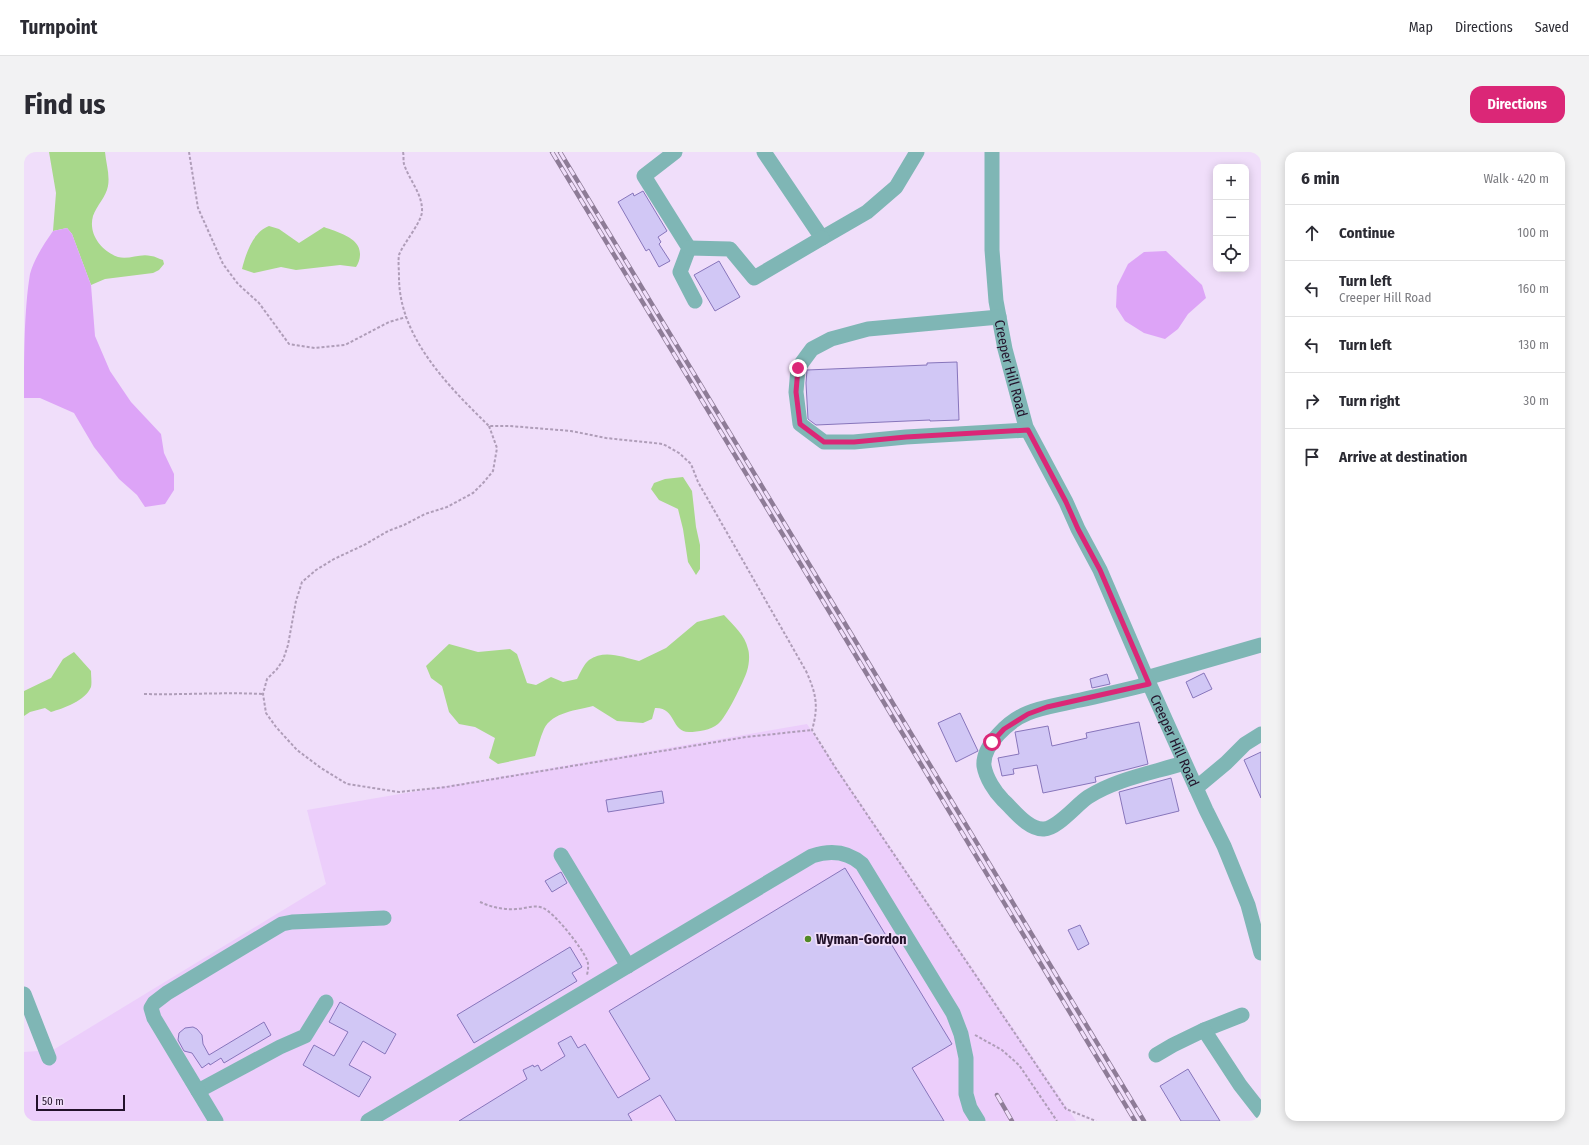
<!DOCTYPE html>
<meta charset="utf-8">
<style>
:root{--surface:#fff;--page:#f2f2f3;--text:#2b2b33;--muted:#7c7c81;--line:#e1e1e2;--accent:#db2777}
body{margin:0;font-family:"Fira Sans Condensed",sans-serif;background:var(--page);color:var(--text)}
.controls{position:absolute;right:12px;top:12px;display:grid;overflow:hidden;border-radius:8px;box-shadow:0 2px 10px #0003}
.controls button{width:36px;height:36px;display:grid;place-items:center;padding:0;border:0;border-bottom:1px solid var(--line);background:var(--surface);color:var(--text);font:20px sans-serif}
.scale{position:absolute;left:12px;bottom:10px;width:89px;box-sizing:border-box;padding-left:4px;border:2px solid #23122b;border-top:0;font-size:11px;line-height:14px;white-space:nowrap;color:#23122b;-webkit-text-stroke:3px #f0defa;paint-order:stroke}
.stop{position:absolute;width:12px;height:12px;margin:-9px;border:3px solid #db2777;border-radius:50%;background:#fff}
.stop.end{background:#db2777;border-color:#fff;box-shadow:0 1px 4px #0008}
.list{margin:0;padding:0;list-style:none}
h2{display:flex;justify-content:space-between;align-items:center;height:52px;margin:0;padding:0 16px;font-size:17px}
h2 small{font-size:13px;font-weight:400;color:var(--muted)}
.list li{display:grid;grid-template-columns:26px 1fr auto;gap:12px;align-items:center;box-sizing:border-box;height:56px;padding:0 16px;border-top:1px solid var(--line)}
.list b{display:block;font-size:15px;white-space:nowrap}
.list p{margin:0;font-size:13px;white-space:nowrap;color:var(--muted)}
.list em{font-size:13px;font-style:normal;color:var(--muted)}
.icon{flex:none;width:22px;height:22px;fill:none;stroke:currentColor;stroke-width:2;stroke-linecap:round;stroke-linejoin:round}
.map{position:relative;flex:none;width:1237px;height:969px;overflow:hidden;border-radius:12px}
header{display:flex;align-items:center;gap:24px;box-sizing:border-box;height:56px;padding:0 20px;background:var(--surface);border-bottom:1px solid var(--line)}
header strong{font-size:19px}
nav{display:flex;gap:22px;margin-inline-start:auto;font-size:14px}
.intro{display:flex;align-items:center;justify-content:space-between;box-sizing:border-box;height:96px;padding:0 24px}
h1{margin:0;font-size:28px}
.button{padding:10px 18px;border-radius:12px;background:var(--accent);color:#fff;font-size:14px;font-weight:700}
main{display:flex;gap:24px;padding:0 24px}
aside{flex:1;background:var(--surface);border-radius:12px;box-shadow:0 2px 10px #0003}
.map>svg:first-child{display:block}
.built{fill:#eccefb}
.green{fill:#a8d88b}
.water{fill:#dda4f7}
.building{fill:#d1c7f5;stroke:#8775bb}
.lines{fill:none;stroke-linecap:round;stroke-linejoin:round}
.path{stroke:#af9db8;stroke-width:2;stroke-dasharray:3 2;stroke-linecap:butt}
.minor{stroke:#7fb6b5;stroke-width:15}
.rail-casing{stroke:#8e7c97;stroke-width:4.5}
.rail{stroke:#f0defa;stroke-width:3;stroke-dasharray:9;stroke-linecap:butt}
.route{stroke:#db2777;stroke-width:5}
.poi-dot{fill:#518925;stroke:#f0defa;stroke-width:1.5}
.labels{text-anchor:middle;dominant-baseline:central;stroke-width:3.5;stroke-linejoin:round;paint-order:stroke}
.street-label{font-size:14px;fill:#23122b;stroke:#f0defa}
.poi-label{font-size:14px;font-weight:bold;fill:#23122b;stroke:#f0defa;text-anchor:start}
</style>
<header>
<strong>Turnpoint</strong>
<nav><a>Map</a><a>Directions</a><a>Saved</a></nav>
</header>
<div class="intro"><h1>Find us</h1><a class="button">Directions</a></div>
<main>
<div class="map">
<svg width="1237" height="969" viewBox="0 0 1237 969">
<rect width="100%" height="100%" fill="#f0defa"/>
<!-- built -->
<path class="built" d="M783 572 1052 969H0V900L29 898 302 732 283 658Z"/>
<!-- green -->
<path class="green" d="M25 0H81C82 11 86 23 84 34 82 45 73 53 69 64 64 82 77 99 94 105 105 108 116 101 127 104 131 104 135 107 139 108L140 112 135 118 129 121 81 127 67 133 48 82 43 76 29 79 32 41Z
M245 74 255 77 275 91 300 75C312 80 337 85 336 103 336 107 334 112 332 115L316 113 272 118 257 115 230 121 218 117C222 101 229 80 245 74Z
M659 325 668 339 672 375 676 393V417L672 423 664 410 659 377 654 357 635 348 627 337 630 331 641 327Z
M700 463C710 474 721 483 724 497 726 503 725 513 723 519 720 529 702 566 694 572 687 578 674 580 665 580 647 580 652 555 631 556L628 567 619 571 593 569 569 554C554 558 528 560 520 577 516 586 514 595 511 604L474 612 465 606 471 586 451 575 435 572 425 560 418 534 407 526 402 514 425 492 454 500 486 497 493 502 503 531 512 533 527 525 539 530 553 527C556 521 560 512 565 508 580 497 599 505 615 509L642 496 673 470Z
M50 500 67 519C67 524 68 531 67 535 61 549 40 556 27 560L21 556 6 560 0 564V539L27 526 39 507Z"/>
<!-- water -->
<path class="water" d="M43 76 48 82 67 133 71 184 86 219 107 250 137 282 140 301 150 322V338L141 352 121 355 113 343 95 327 70 295 50 261 16 246H0C0 208 0 158 6 122 10 107 20 92 29 79Z
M1142 99 1178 133 1182 146 1164 162 1154 177 1141 187 1120 181 1101 169 1092 155 1093 134 1104 112 1120 100Z"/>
<!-- building -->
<path class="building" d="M619 39 643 79 634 85 637 90 635 92 646 109 635 115 625 97 622 99 594 50 609 41 610 44Z
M695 109 716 145 691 159 670 123Z
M933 210 935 268 906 269V268L792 273 784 267 782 231 783 218 903 213V211Z
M1180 521 1188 537 1169 546 1162 530Z
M1083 522 1086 532 1068 536 1066 527Z
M936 561 954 599 932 610 914 571Z
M1115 570 1124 612 1101 618 1071 625 1072 630 1019 641 1013 613 989 617 990 622 978 624 974 606 995 602 991 580 1024 574 1028 594 1063 586 1062 581Z
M1237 600V646L1220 608Z
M1147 626 1155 659 1102 672 1095 640Z
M638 639 640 651 584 660 582 648Z
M821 716 928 892 888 916 920 969H652L636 943 604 962 608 969H435L503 927 499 918 509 913 510 915 514 913 517 919 541 904 534 891 547 884 554 896 561 892 594 946 626 927 585 859Z
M537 720 543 731 528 740 521 729Z
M1056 773 1065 792 1054 798 1044 778Z
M546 795 558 815 548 821 553 829 450 891 433 863Z
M316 850 372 882 361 902 339 889 325 913 347 925 335 945 279 913 290 893 310 904 324 880 305 870Z
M240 870 247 883 200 911 197 906 186 913 185 911 178 916 168 901 160 899 154 888 155 881 161 876 169 875 173 877 178 883 179 892 185 903Z
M1164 917 1196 969H1157L1136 934Z"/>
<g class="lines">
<!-- path -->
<path class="path" d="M165 0 174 56 199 112 214 132 235 151 265 192 291 196 321 193 365 170 382 165
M379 0C380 4 379 9 380 12 385 28 399 42 398 60 397 71 379 92 375 103 374 109 375 118 375 125 375 185 424 234 465 274H486L547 279 582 286 639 292 655 301 667 312 674 330 782 519C792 541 795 554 788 578L811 615 1042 957 1072 969
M465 274 473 296 469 319 460 330 449 341 423 355 401 362 380 373 364 379 342 392 310 407 292 418 278 430 272 449 264 493 259 508 253 517 243 527 239 542 242 561 252 575 273 598 297 616 323 632 375 640 422 635 722 585 788 578
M120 542C160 543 199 540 239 542
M456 750C467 755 479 758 492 757 501 757 510 752 519 756 531 761 558 796 563 808 565 813 564 818 563 823
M951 883 978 898 995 913 1033 969"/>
<!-- minor -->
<g class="minor">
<path d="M651 0 620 24 665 96 656 120 671 149"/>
<path d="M740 0 798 86 843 60 872 35 893 0"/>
<path id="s1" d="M968 0V98L972 149 981 197 1002 275 1042 350 1054 377 1076 418 1119 518 1182 658 1200 694 1224 753 1237 801"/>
<path d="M665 96 706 97 730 126 798 86"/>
<path d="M975 165 844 177 807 187 788 197 774 216 772 240 776 272 800 290H830L882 285 1003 278"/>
<path d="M1122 526 1237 493"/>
<path d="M1125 532C1100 538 1076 544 1051 549 1035 553 1019 555 1004 561 986 568 958 593 960 614 962 626 971 640 979 648 990 658 1004 678 1020 677 1034 676 1052 653 1064 645 1092 627 1128 621 1160 611"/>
<path d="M1172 636 1202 611 1221 592 1237 582"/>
<path d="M537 703 604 814"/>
<path d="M0 842 25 906"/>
<path d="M1180 878 1218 863"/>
<path d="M1132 903 1149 893 1180 878 1216 933 1237 960"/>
<path d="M174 939 256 895 281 884 302 850"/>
<path d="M192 969 130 866 127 856 130 851 143 841 258 772 268 770 360 766"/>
<path d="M344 969 788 704C806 698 823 699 838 712L929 861 937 882 942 906V942L946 956 954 969"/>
</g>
<!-- rail casing -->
<g class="rail-casing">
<path id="rail" d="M528 0 826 494 1111 969
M536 0 820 470 1120 969
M973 943 988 969"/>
</g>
<!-- rail -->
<use href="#rail" class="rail"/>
</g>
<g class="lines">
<!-- route -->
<path class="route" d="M774 216 772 240 776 272 800 290H830L882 285 1004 278 1042 350 1054 377 1076 418 1125 532 1023 555 1004 562 980 577 968 590"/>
</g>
<!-- markers -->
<circle class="poi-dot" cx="784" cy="787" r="4"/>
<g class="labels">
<!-- street labels -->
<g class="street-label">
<text stroke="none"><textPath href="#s1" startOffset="218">Creeper Hill Road</textPath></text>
<text stroke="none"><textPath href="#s1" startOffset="626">Creeper Hill Road</textPath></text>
</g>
<!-- poi labels -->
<g class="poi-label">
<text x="792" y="787">Wyman-Gordon</text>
</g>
</g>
</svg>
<div class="controls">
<button>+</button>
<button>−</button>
<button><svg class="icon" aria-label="locate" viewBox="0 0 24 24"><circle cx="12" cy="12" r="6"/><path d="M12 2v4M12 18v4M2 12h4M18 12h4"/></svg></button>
</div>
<div class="scale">50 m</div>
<div class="stop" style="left:968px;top:590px"></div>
<div class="stop end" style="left:774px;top:216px"></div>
</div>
<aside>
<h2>6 min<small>Walk · 420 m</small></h2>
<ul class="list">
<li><svg class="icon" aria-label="ahead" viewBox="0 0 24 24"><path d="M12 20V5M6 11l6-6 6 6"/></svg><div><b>Continue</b></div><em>100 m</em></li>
<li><svg class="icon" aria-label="left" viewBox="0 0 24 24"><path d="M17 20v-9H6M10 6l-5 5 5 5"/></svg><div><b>Turn left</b><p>Creeper Hill Road</p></div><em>160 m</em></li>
<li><svg class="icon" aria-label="left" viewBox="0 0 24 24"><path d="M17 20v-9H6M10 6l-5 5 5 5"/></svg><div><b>Turn left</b></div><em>130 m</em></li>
<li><svg class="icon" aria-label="right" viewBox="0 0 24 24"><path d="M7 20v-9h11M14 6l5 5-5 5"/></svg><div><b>Turn right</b></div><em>30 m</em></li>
<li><svg class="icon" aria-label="arrive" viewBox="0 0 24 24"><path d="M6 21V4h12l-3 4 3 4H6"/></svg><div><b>Arrive at destination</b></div></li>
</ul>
</aside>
</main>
